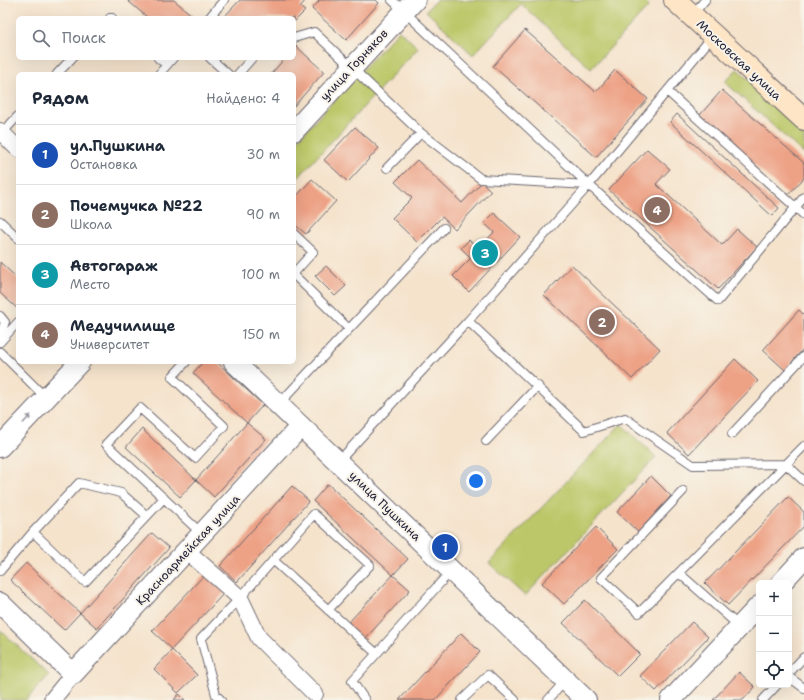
<!DOCTYPE html>
<html lang="ru">
<meta charset="utf-8">
<style>
:root{--surface:#fff;--page:#f2f2f3;--text:#1f2937;--muted:#747a83;--line:#e0e1e3;--accent:#0f766e}
body{margin:0;font-family:"Shantell Sans",sans-serif;background:var(--page);color:var(--text)}
.controls{position:absolute;right:12px;bottom:12px;display:grid;overflow:hidden;border-radius:6px;box-shadow:0 4px 16px #0002}
.controls button{width:36px;height:36px;display:grid;place-items:center;padding:0;border:0;border-bottom:1px solid var(--line);background:var(--surface);color:var(--text);font:20px sans-serif}
.you{position:absolute;left:476px;top:481px;width:14px;height:14px;margin:-10px;border:3px solid #fff;border-radius:50%;background:#1a73e8;box-shadow:0 0 0 6px #1a73e833}
.badge{display:grid;place-items:center;width:26px;height:26px;border-radius:50%;background:var(--accent);color:#fff;font-size:13px;font-weight:700}
.pin{position:absolute;translate:-50% -50%;border:2px solid #fff;box-shadow:0 1px 4px #0006}
.list{margin:0;padding:0;list-style:none}
h2{display:flex;justify-content:space-between;align-items:center;height:52px;margin:0;padding:0 16px;font-size:17px}
h2 small{font-size:13px;font-weight:400;color:var(--muted)}
.list li{display:grid;grid-template-columns:26px 1fr auto;gap:12px;align-items:center;box-sizing:border-box;height:60px;padding:0 16px;border-top:1px solid var(--line)}
.list b{display:block;font-size:15px;white-space:nowrap}
.list p{margin:0;font-size:13px;white-space:nowrap;color:var(--muted)}
.list em{font-size:13px;font-style:normal;color:var(--muted)}
.icon{flex:none;width:22px;height:22px;fill:none;stroke:currentColor;stroke-width:2;stroke-linecap:round;stroke-linejoin:round}
.map{position:relative;flex:none;width:804px;height:700px;overflow:hidden}
.search{position:absolute;background:var(--surface);box-shadow:0 4px 16px #0002;left:16px;top:16px;width:280px;height:44px;display:flex;align-items:center;gap:10px;box-sizing:border-box;padding:0 14px;border-radius:6px;color:var(--muted);font-size:15px}
.panel{position:absolute;background:var(--surface);box-shadow:0 4px 16px #0002;left:16px;top:72px;width:280px;height:292px;border-radius:6px}
.map>svg:first-child{display:block}
.green{fill:#bbc768;stroke:#6e7452}
.building{fill:#eda185}
.lines{fill:none;stroke-linecap:round;stroke-linejoin:round}
.service-casing{stroke:#6c666e;stroke-width:10}
.minor-casing{stroke:#6c666e;stroke-width:18}
.tertiary-casing{stroke:#6c666e;stroke-width:22}
.secondary-casing{stroke:#6c666e;stroke-width:24}
.service{stroke:#fff;stroke-width:8}
.minor{stroke:#fff;stroke-width:16}
.tertiary{stroke:#fff;stroke-width:20}
.secondary{stroke:#fde5c5;stroke-width:22}
.oneway{fill:#9c9ca7}
.labels{text-anchor:middle;dominant-baseline:central;stroke-width:4;stroke-linejoin:round;paint-order:stroke}
.street-label{font-size:12px;fill:#22223b;stroke:#f7f3e8}
</style>
<div class="map">
<svg width="804" height="700" viewBox="0 0 804 700">
<rect width="100%" height="100%" fill="#f7f3e8"/>
<filter id="ink" filterUnits="userSpaceOnUse"><feTurbulence type="fractalNoise" baseFrequency=".025" numOctaves="2"/><feDisplacementMap in="SourceGraphic" scale="8" xChannelSelector="R" yChannelSelector="G"/><feConvolveMatrix kernelMatrix="1 2 1 2 8 2 1 2 1" color-interpolation-filters="sRGB"/></filter>
<filter id="wash" filterUnits="userSpaceOnUse"><feTurbulence type="fractalNoise" baseFrequency=".012" numOctaves="4" result="noise"/><feDisplacementMap in="SourceGraphic" scale="16" xChannelSelector="R" yChannelSelector="G"/><feGaussianBlur stdDeviation="0.9" result="paint"/><feColorMatrix in="noise" values="0 0 0 0 0 0 0 0 0 0 0 0 0 0 0 0 0 1.4 0 .05"/><feComposite in="paint" operator="in"/></filter>
<g filter="url(#wash)">
<rect width="100%" height="100%" fill="#f5e3cc"/>
<!-- green -->
<path class="green" d="M436 0H643L649 6 591 69 521 4 473 55 426 11Z
M399 30 418 48 294 182V144Z
M737 69 804 130V154L725 82Z
M621 424 656 457 525 596 489 563Z
M0 630 49 675 26 700H0Z"/>
<g id="blocks">
<!-- building -->
<path class="building" d="M127 0H174L194 17 193 18H148Z
M240 0H303L305 1 300 7 305 11 294 22V18H223Z
M318 0H376L379 3 346 40 312 9 319 1Z
M525 30 596 92 615 70 648 99 596 157 493 66Z
M296 46 324 72 294 106V74H271L285 58H294V48Z
M722 90 804 163V178L788 195 699 116Z
M677 114 779 208 772 216 670 122Z
M355 127 379 148 348 182 324 160Z
M647 149 670 169 656 184 722 245 737 229 757 247 718 289 609 190Z
M417 160 462 203 482 182 491 191 455 229 442 217 417 242 392 218 412 198 395 182Z
M312 179 336 201 306 234 294 224V199Z
M494 213 520 237 469 292 453 276 471 258 461 248 469 240 479 249 494 232 484 223Z
M0 262 18 279V309L0 293Z
M572 265 660 349 632 379 544 295Z
M326 266 346 286 335 296 315 276Z
M799 310 804 315V348L785 370 763 350Z
M735 359 758 381 689 454 667 433Z
M203 362H217L263 405 247 423 193 373Z
M247 423 266 439 214 497 196 480Z
M142 429 196 480 180 497 126 447Z
M651 476 671 496 638 532 617 512Z
M328 484 408 559 393 575 313 501Z
M292 486 309 501 237 582 220 566Z
M788 497 804 512V526L728 605 705 583Z
M596 527 618 549 564 604 542 583Z
M152 533 169 548 97 628 80 613Z
M26 563 80 613 64 630 10 580Z
M205 574 225 592 172 649 152 631Z
M393 575 410 590 363 641 346 625Z
M585 600 640 654 618 676 563 623Z
M692 622 708 637 656 691 640 676Z
M461 633 480 652 435 700H399Z
M172 650 197 675 178 693 154 669Z
M739 672 755 687 743 700H713Z
M179 694 185 700H174Z"/>
</g>
</g>
<g filter="url(#ink)">
<use href="#blocks" fill-opacity="0" stroke="#6c666e" stroke-width="1"/>
<g class="lines">
<!-- service casing -->
<g class="service-casing">
<path id="service" d="M392 0 589 185 718 301 804 197
M692 15 705 0
M110 18H112
M209 18 224 0
M294 38 314 32 421 133 481 179 589 185 712 37
M158 58 167 65
M210 58 228 74
M57 74 72 58
M159 74 173 58
M238 74 252 58
M667 91 804 215
M2 133 18 116
M387 168 421 133
M0 221 18 238
M294 234 313 252 294 273
M0 316 5 322 0 336
M468 321 589 185
M349 329 444 228
M0 342 18 322
M0 352 46 398
M186 362 172 377 224 426 195 458 140 408 106 444 202 534
M279 404 349 329 294 275
M732 434 804 356
M486 441 538 386
M338 462 468 321 584 431 625 418 693 465 786 464 804 481
M683 491 601 578 639 613 804 446
M33 532 85 582 164 498
M273 560 376 653
M0 571 33 532 79 483 121 493 147 516
M679 573 739 626
M789 673 804 657
M789 677 804 688
M221 700 216 695 201 639 240 598 314 514 370 565 328 610
M365 700 352 681 451 571
M462 700 488 675 515 700
M548 700 566 680
M763 700 777 685"/>
</g>
<!-- minor casing -->
<g class="minor-casing">
<path id="minor" d="M0 131 18 149
M187 551 240 598 259 638 315 694
M52 700 73 674"/>
</g>
<!-- tertiary casing -->
<g class="tertiary-casing">
<path id="tertiary" d="M294 131 415 0
M234 362 586 700
M0 447 80 362
M781 583 804 558
M0 603 73 674 301 426
M671 700 759 606"/>
</g>
<!-- secondary casing -->
<g class="secondary-casing">
<path id="secondary" d="M675 0 804 119"/>
</g>
<!-- service -->
<use href="#service" class="service"/>
<!-- minor -->
<use href="#minor" class="minor"/>
<!-- tertiary -->
<use href="#tertiary" class="tertiary"/>
<!-- secondary -->
<use href="#secondary" class="secondary"/>
</g>
<!-- one-way arrows -->
<defs><path id="oneway-solid" d="M-6-.8H1V-3.2L6.5 0L1 3.2V.8H-6Z"/></defs>
<use class="oneway" href="#oneway-solid" transform="translate(27 419) rotate(-47)"/>
</g>
<g class="labels">
<!-- street labels -->
<g class="street-label">
<text transform="translate(739 60) rotate(43)">Московская улица</text>
<text transform="translate(354 65) rotate(-47)">улица Горняков</text>
<text transform="translate(385 506) rotate(44)">улица Пушкина</text>
<text transform="translate(188 550) rotate(-47)">Красноармейская улица</text>
</g>
</g>
</svg>
<div class="controls">
<button>+</button>
<button>−</button>
<button><svg class="icon" aria-label="locate" viewBox="0 0 24 24"><circle cx="12" cy="12" r="6"/><path d="M12 2v4M12 18v4M2 12h4M18 12h4"/></svg></button>
</div>
<div class="you"></div>
<div class="pin badge" style="left:445px;top:547px;background:#1a4fb4">1</div>
<div class="pin badge" style="left:602px;top:322px;background:#8d6e63">2</div>
<div class="pin badge" style="left:485px;top:253px;background:#0f9aa8">3</div>
<div class="pin badge" style="left:657px;top:210px;background:#8d6e63">4</div>
<div class="search"><svg class="icon" aria-label="search" viewBox="0 0 24 24"><circle cx="10" cy="10" r="6"/><path d="M15 15l6 6"/></svg>Поиск</div>
<section class="panel">
<h2>Рядом<small>Найдено: 4</small></h2>
<ul class="list">
<li><span class="badge" style="background:#1a4fb4">1</span><div><b>ул.Пушкина</b><p>Остановка</p></div><em>30 m</em></li>
<li><span class="badge" style="background:#8d6e63">2</span><div><b>Почемучка №22</b><p>Школа</p></div><em>90 m</em></li>
<li><span class="badge" style="background:#0f9aa8">3</span><div><b>Автогараж</b><p>Место</p></div><em>100 m</em></li>
<li><span class="badge" style="background:#8d6e63">4</span><div><b>Медучилище</b><p>Университет</p></div><em>150 m</em></li>
</ul>
</section>
</div>
